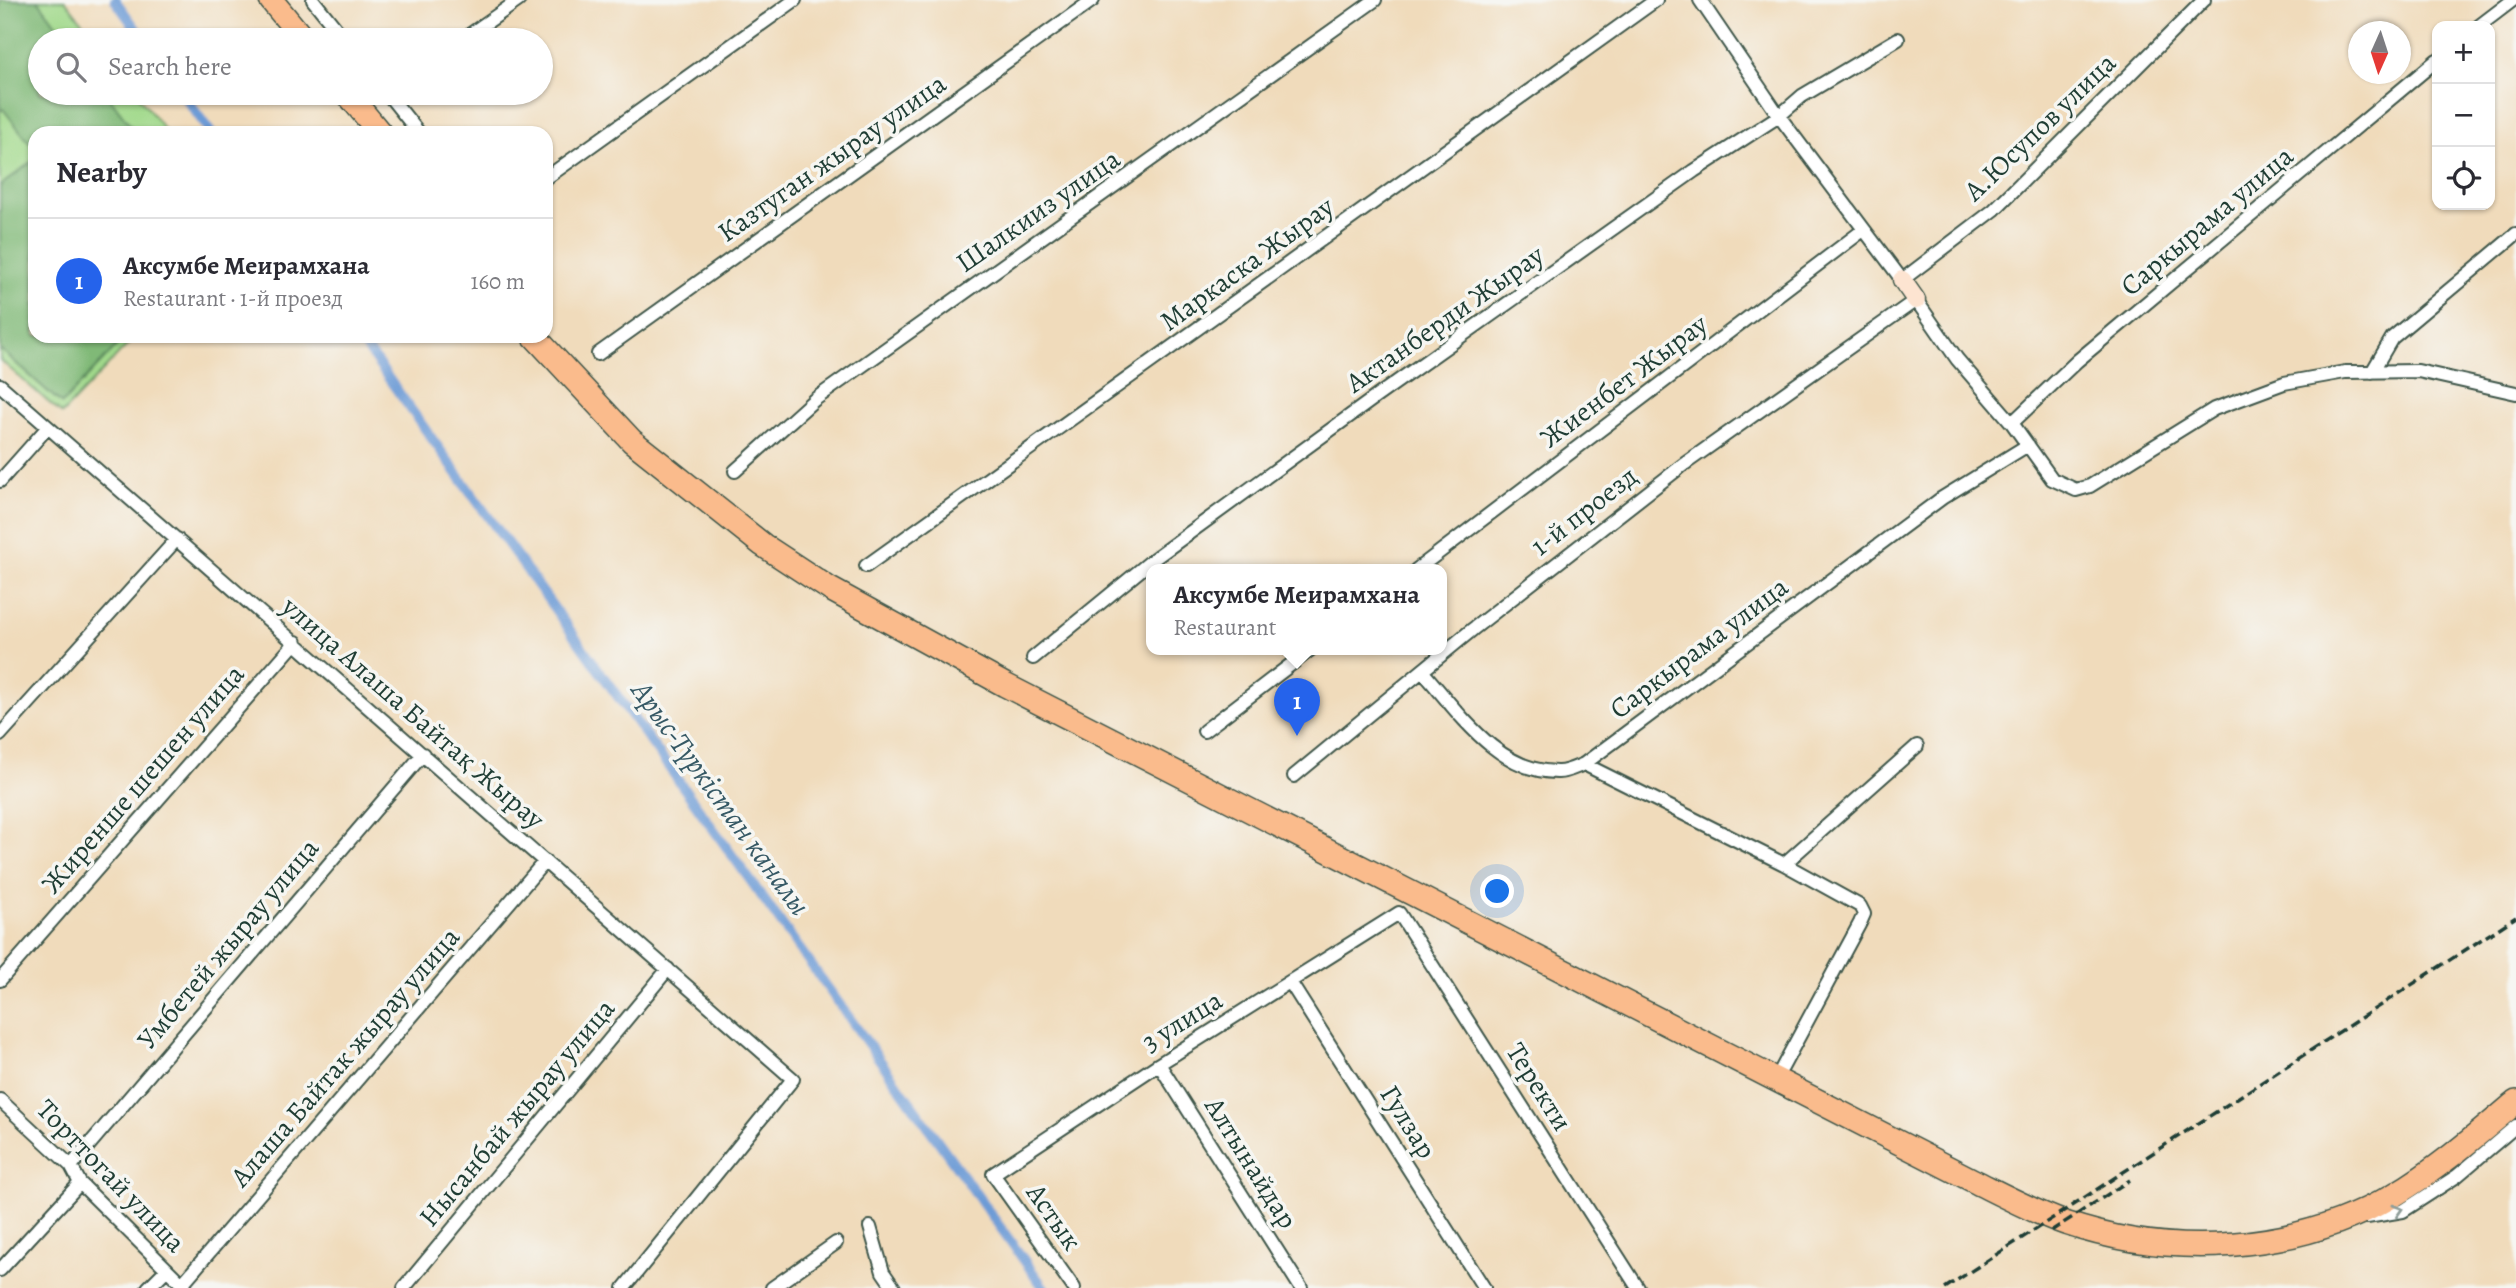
<!DOCTYPE html>
<meta charset="utf-8">
<style>
:root{--surface:#fff;--page:#f7f7f7;--text:#2b2b33;--muted:#7c7c81;--line:#e1e1e2;--accent:#2563eb}
body{margin:0;font-family:Alegreya,serif;background:var(--page);color:var(--text)}
.controls{position:absolute;right:21px;top:21px;display:grid;overflow:hidden;border-radius:14px;box-shadow:0 2px 5px #0004}
.controls button{width:63px;height:63px;display:grid;place-items:center;padding:0;border:0;border-bottom:2px solid var(--line);background:var(--surface);color:var(--text);font:35px sans-serif}
.compass{position:absolute;left:2348px;top:21px;width:63px;height:63px;border-radius:50%;background:var(--surface);box-shadow:0 2px 5px #0004;rotate:183deg}
.you{position:absolute;left:1498px;top:892px;width:24px;height:24px;margin:-18px;border:5px solid #fff;border-radius:50%;background:#1a73e8;box-shadow:0 0 0 10px #1a73e833}
.badge{display:grid;place-items:center;width:46px;height:46px;border-radius:50%;background:var(--accent);color:#fff;font-size:23px;font-weight:700}
.pin{position:absolute;translate:-50% -58px;filter:drop-shadow(0 2px 4px #0008)}
.pin::after{content:'';position:absolute;top:37px;width:24px;height:21px;background:inherit;clip-path:polygon(0 0,100% 0,50% 100%)}
.popup{position:absolute;left:1146px;top:564px;width:301px;height:91px;box-sizing:border-box;display:grid;place-content:center;border-radius:14px;background:var(--surface);filter:drop-shadow(0 2px 5px #0005);font-size:23px;white-space:nowrap;color:var(--muted)}
.popup b{font-size:26px;color:var(--text)}
.popup::after{content:'';position:absolute;left:50%;top:100%;margin-left:-14px;border:14px solid transparent;border-top-color:var(--surface)}
.list{margin:0;padding:0;list-style:none}
h2{display:flex;justify-content:space-between;align-items:center;height:91px;margin:0;padding:0 28px;font-size:30px}
h2 small{font-size:23px;font-weight:400;color:var(--muted)}
.list li{display:grid;grid-template-columns:46px 1fr auto;gap:21px;align-items:center;box-sizing:border-box;height:126px;padding:0 28px;border-top:2px solid var(--line)}
.list b{display:block;font-size:26px;white-space:nowrap}
.list p{margin:0;font-size:23px;white-space:nowrap;color:var(--muted)}
.list em{font-size:23px;font-style:normal;color:var(--muted)}
.icon{flex:none;width:38px;height:38px;fill:none;stroke:currentColor;stroke-width:2;stroke-linecap:round;stroke-linejoin:round}
.map{position:relative;flex:none;width:2516px;height:1288px;overflow:hidden}
.search{position:absolute;background:var(--surface);box-shadow:0 2px 5px #0004;left:28px;top:28px;width:525px;height:77px;display:flex;align-items:center;gap:18px;box-sizing:border-box;padding:0 24px;border-radius:38px;color:var(--muted);font-size:26px}
.panel{position:absolute;background:var(--surface);box-shadow:0 2px 5px #0004;left:28px;top:126px;width:525px;height:217px;border-radius:21px}
.map>svg:first-child{display:block}
.green{fill:#a1d98b;stroke:#608b60;stroke-width:2}
.forest{fill:#80b977;stroke:#507b56;stroke-width:2}
.lines{fill:none;stroke-linecap:round;stroke-linejoin:round}
.canal{stroke:#6d9bd6;stroke-width:10}
.street-casing{stroke:#3e5548;stroke-width:16}
.secondary-casing{stroke:#3e5548;stroke-width:21}
.highway-casing{stroke:#3e5548;stroke-width:26}
.street{stroke:#fff;stroke-width:12}
.secondary{stroke:#fde4d1;stroke-width:18}
.highway{stroke:#fabb8c;stroke-width:23}
.rail{stroke:#1f3d34;stroke-width:3.5;stroke-dasharray:10 5;stroke-linecap:butt}
.oneway{stroke:#8f9e9a}
.labels{text-anchor:middle;dominant-baseline:central;stroke-width:7;stroke-linejoin:round;paint-order:stroke}
.street-label{font-size:28px;fill:#1f3d34;stroke:#f6f6f2}
.water-label{font-size:30px;font-style:italic;fill:#365965;stroke:#f6f6f2}
</style>
<div class="map">
<svg width="2516" height="1288" viewBox="0 0 2516 1288">
<rect width="100%" height="100%" fill="#f6f6f2"/>
<filter id="ink" filterUnits="userSpaceOnUse"><feTurbulence type="fractalNoise" baseFrequency=".0143" numOctaves="2"/><feDisplacementMap in="SourceGraphic" scale="14" xChannelSelector="R" yChannelSelector="G"/><feConvolveMatrix kernelMatrix="1 2 1 2 8 2 1 2 1" color-interpolation-filters="sRGB"/></filter>
<filter id="wash" filterUnits="userSpaceOnUse"><feTurbulence type="fractalNoise" baseFrequency=".00686" numOctaves="4" result="noise"/><feDisplacementMap in="SourceGraphic" scale="28" xChannelSelector="R" yChannelSelector="G"/><feGaussianBlur stdDeviation="1.57" result="paint"/><feColorMatrix in="noise" values="0 0 0 0 0 0 0 0 0 0 0 0 0 0 0 0 0 1.4 0 .05"/><feComposite in="paint" operator="in"/></filter>
<g filter="url(#wash)">
<rect width="100%" height="100%" fill="#f0dbbb"/>
<!-- green -->
<path class="green" d="M0 0H65L96 40H40V93H136L167 133H35V336H136L62 414 0 360Z"/>
<!-- forest -->
<path class="forest" d="M0 0H38L68 40H40V93H106L136 133H35V150L3 109 0 111Z
M35 159V336H126L62 404 0 349V186Z"/>
<g class="lines">
<!-- canal -->
<path class="canal" d="M115 0 144 40
M182 93 211 133
M358 336 1044 1288"/>
</g>
</g>
<g filter="url(#ink)">
<g class="lines">
<!-- street casing -->
<g class="street-casing">
<path id="street" d="M313 0 345 40
M1700 0 1779 116 1902 280 1994 210 2204 0
M2479 26 2513 0
M462 40 519 0
M387 93 419 133
M546 178 795 0
M598 354 1093 0
M2372 372 2392 338 2516 234
M0 385 793 1079 624 1288
M2012 423 2077 361 2437 60
M735 471 814 400 1375 0
M0 481 48 427
M866 566 1656 0
M1416 570 1862 231
M1033 658 1155 558 1377 396 1694 171 1779 116 1802 96 1898 39
M1422 671C1457 710 1498 773 1558 772 1567 772 1576 767 1584 764
M1204 731 1310 650
M0 735 177 539
M1294 776 1473 629 1683 465 1916 300 1957 359 2012 423 2052 479 2076 490 2090 486 2214 409 2284 383 2345 372 2418 371 2516 393
M1784 864 1917 746
M0 980 296 642
M1290 982 1484 1288
M1159 1064 1301 1288
M1782 1068 1860 923 1864 914 1860 906 1784 864 1584 764 1942 498 2028 445
M0 1100 71 1166 80 1183 186 1288
M71 1166 423 754
M2367 1217 2403 1211 2457 1176 2516 1126
M870 1227 883 1272 894 1288
M0 1270 80 1183
M182 1284 545 861
M148 1288 167 1269
M404 1288 668 969
M772 1288 836 1243
M1074 1288 993 1174 1159 1064 1399 913 1638 1288"/>
</g>
<!-- secondary casing -->
<g class="secondary-casing">
<path id="secondary" d="M1902 280 1916 300"/>
</g>
<!-- highway casing -->
<g class="highway-casing">
<path id="highway" d="M271 0 304 40
M347 93 380 133
M534 336 632 441 763 545 830 589 1005 685 1974 1181C2004 1196 2034 1212 2065 1223 2171 1259 2296 1253 2394 1195 2438 1169 2477 1135 2516 1102"/>
</g>
<!-- street -->
<use href="#street" class="street"/>
<!-- secondary -->
<use href="#secondary" class="secondary"/>
<!-- highway -->
<use href="#highway" class="highway"/>
<!-- rail -->
<path class="rail" d="M2051 1231 2130 1180
M1945 1288 2516 917"/>
</g>
<!-- one-way arrows -->
<defs><path id="oneway-chevron" d="M-2-3.5L2.5 0L-2 3.5" fill="none" stroke-width="1.6" stroke-linecap="round" stroke-linejoin="round" transform="scale(1.75)"/></defs>
<use class="oneway" href="#oneway-chevron" transform="translate(2398 1210) rotate(-17)"/>
</g>
<g class="labels">
<!-- street labels -->
<g class="street-label">
<text transform="translate(2040 127) rotate(-44)">А.Юсупов улица</text>
<text transform="translate(832 158) rotate(-35)">Казтуган жырау улица</text>
<text transform="translate(1038 211) rotate(-35)">Шалкииз улица</text>
<text transform="translate(2207 221) rotate(-40)">Саркырама улица</text>
<text transform="translate(1247 264) rotate(-36)">Маркаска Жырау</text>
<text transform="translate(1445 319) rotate(-35)">Актанберди Жырау</text>
<text transform="translate(1624 381) rotate(-37)">Жиенбет Жырау</text>
<text transform="translate(1584 511) rotate(-38)">1-й проезд</text>
<text transform="translate(1699 648) rotate(-37)">Саркырама улица</text>
<text transform="translate(413 713) rotate(41)">улица Алаша Байтақ Жырау</text>
<text transform="translate(143 779) rotate(-49)">Жиренше шешен улица</text>
<text transform="translate(228 944) rotate(-50)">Умбетей жырау улица</text>
<text transform="translate(1182 1021) rotate(-32)">3 улица</text>
<text transform="translate(345 1057) rotate(-49)">Алаша Байтак жырау улица</text>
<text transform="translate(1539 1087) rotate(58)">Теректи</text>
<text transform="translate(517 1113) rotate(-50)">Нысанбай жырау улица</text>
<text transform="translate(1408 1122) rotate(58)">Гулзар</text>
<text transform="translate(1251 1163) rotate(58)">Алтынайдар</text>
<text transform="translate(111 1176) rotate(46)">Торттогай улица</text>
<text transform="translate(1054 1217) rotate(55)">Астык</text>
</g>
<!-- water labels -->
<g class="water-label">
<text transform="translate(721 798) rotate(54)">Арыс-Түркістан каналы</text>
</g>
</g>
</svg>
<div class="controls">
<button>+</button>
<button>−</button>
<button><svg class="icon" aria-label="locate" viewBox="0 0 24 24"><circle cx="12" cy="12" r="6"/><path d="M12 2v4M12 18v4M2 12h4M18 12h4"/></svg></button>
</div>
<svg class="compass" viewBox="-18 -18 36 36"><path d="M0-13l5 13h-10z" fill="#e53935"/><path d="M0 13l5-13h-10z" fill="#7c7c81"/></svg>
<div class="you"></div>
<div class="pin badge" style="left:1297px;top:736px">1</div>
<div class="popup"><b>Аксумбе Меирамхана</b>Restaurant</div>
<div class="search"><svg class="icon" aria-label="search" viewBox="0 0 24 24"><circle cx="10" cy="10" r="6"/><path d="M15 15l6 6"/></svg>Search here</div>
<section class="panel">
<h2>Nearby<small></small></h2>
<ul class="list">
<li><span class="badge">1</span><div><b>Аксумбе Меирамхана</b><p>Restaurant · 1-й проезд</p></div><em>160 m</em></li>
</ul>
</section>
</div>
